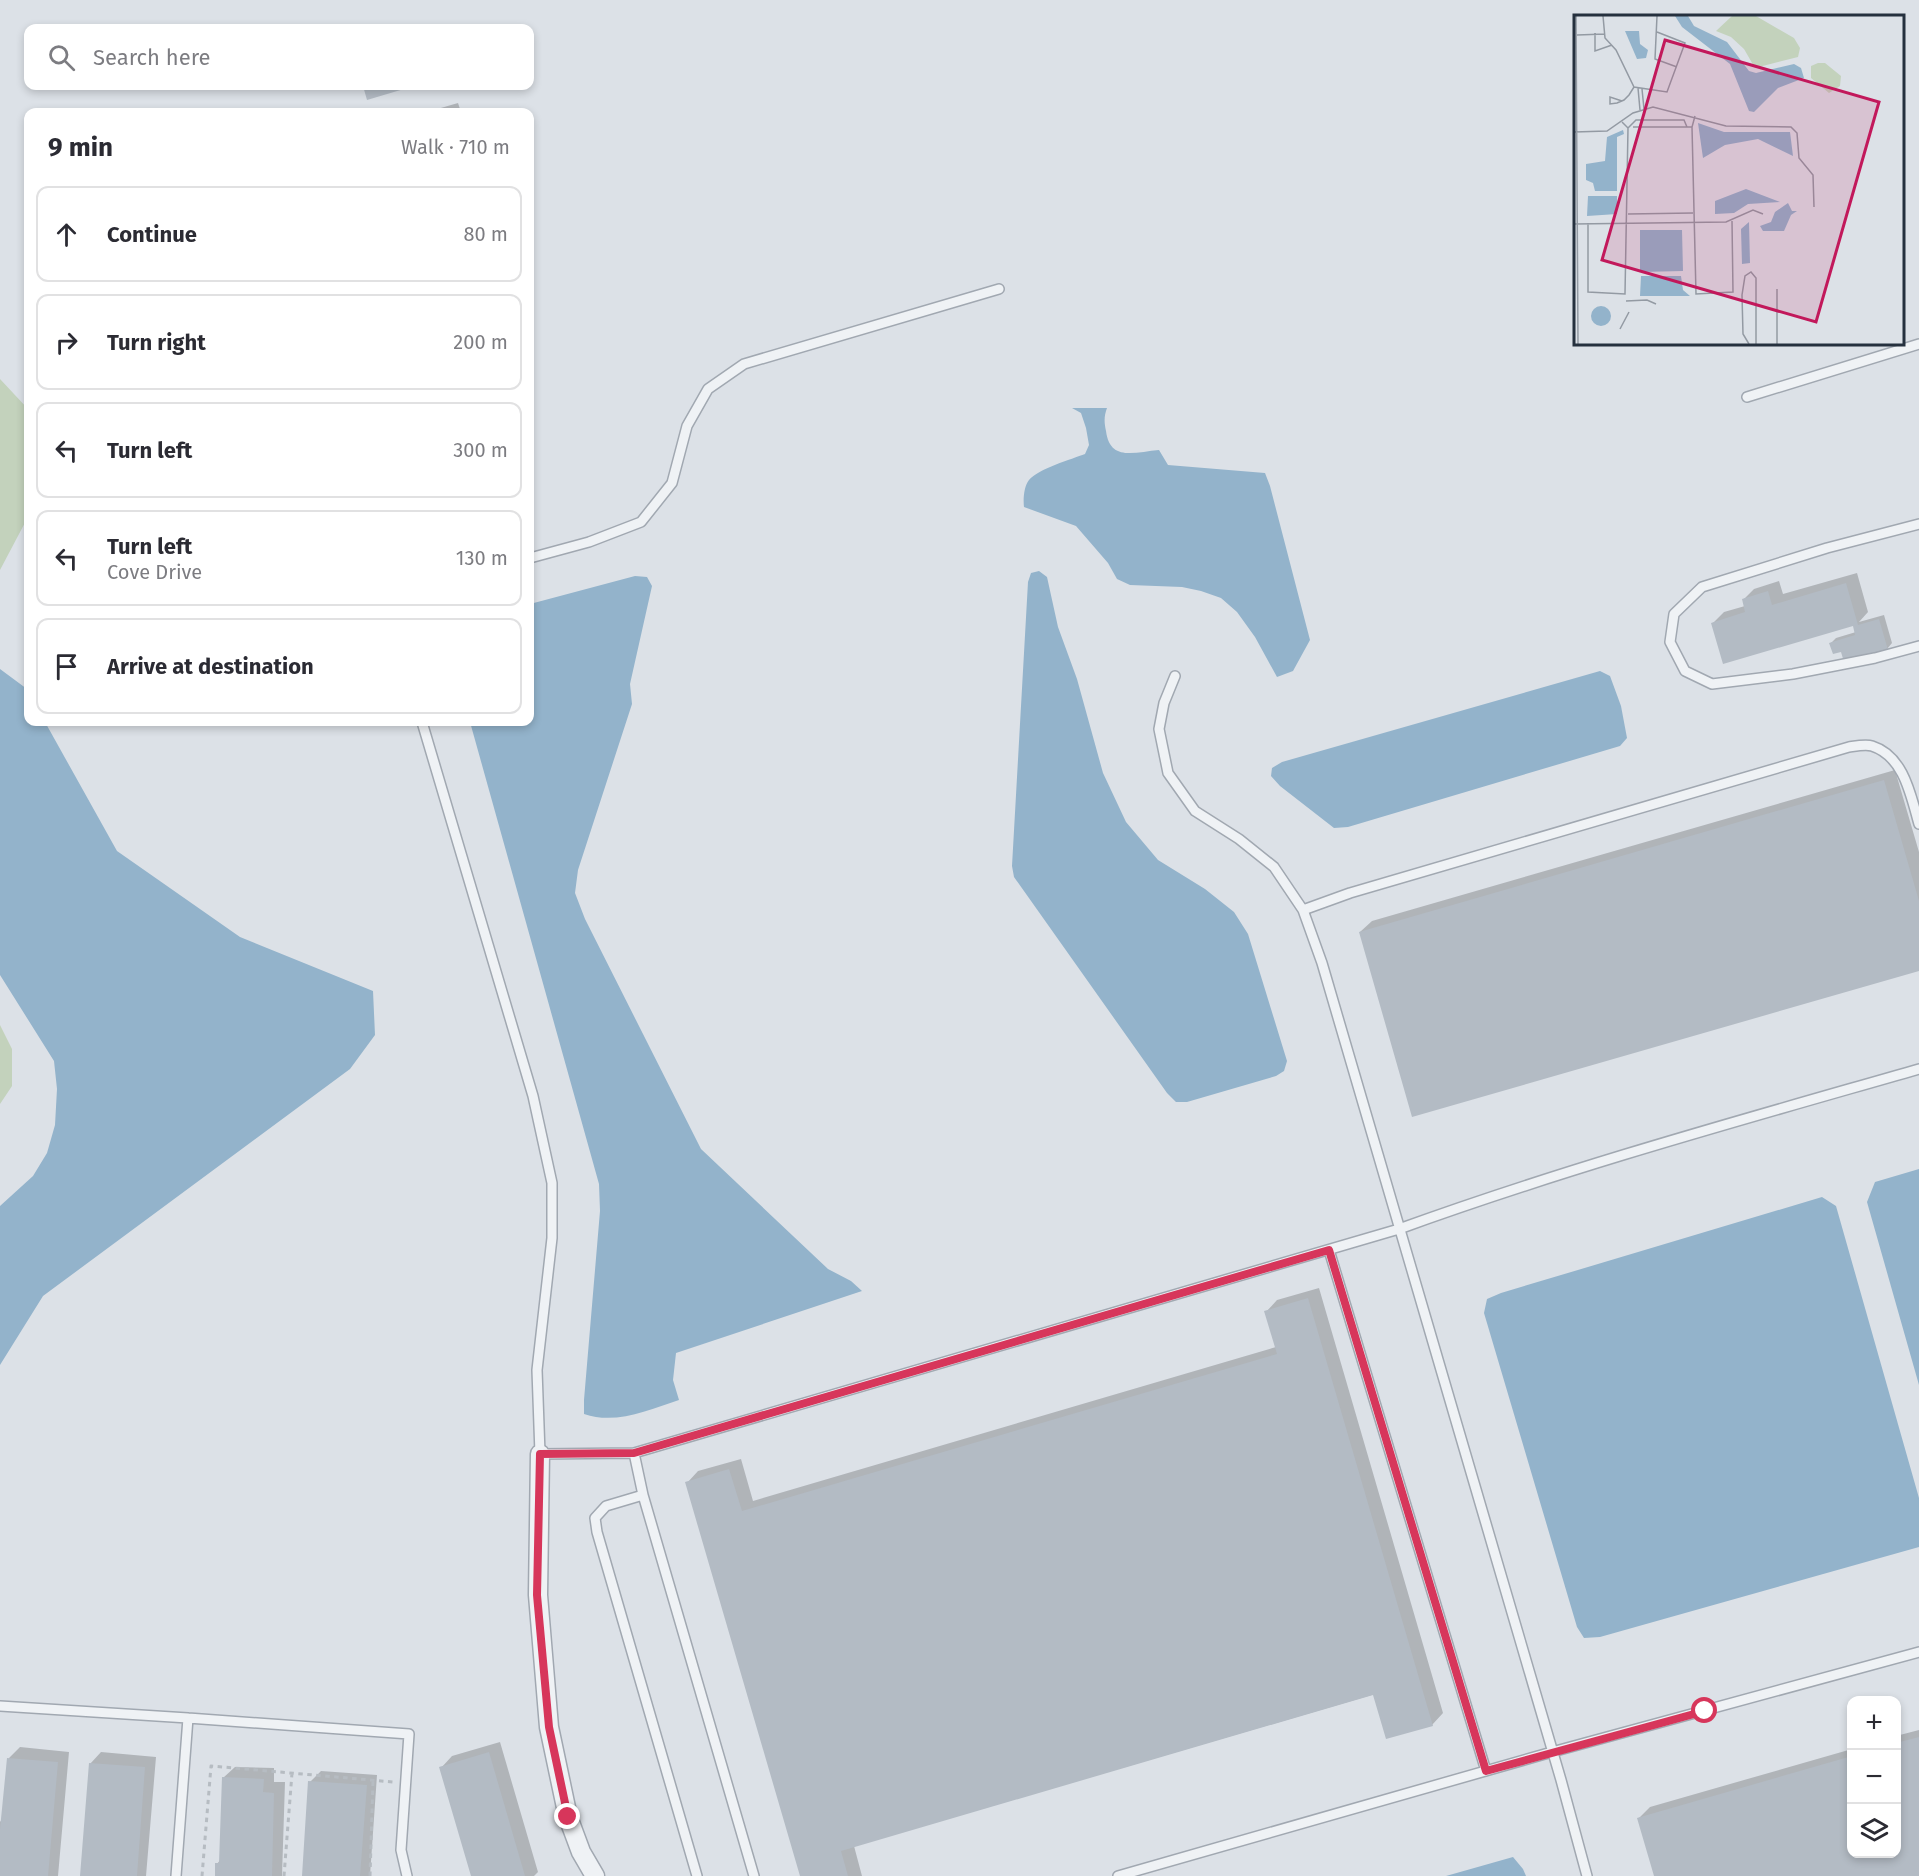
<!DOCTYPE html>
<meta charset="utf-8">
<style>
:root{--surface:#fff;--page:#f7f7f7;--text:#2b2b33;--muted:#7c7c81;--line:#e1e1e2}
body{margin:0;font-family:"Fira Sans",sans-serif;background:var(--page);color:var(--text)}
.controls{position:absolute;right:18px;bottom:18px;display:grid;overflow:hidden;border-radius:12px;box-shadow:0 3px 9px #0003}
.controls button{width:54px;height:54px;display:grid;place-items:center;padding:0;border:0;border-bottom:2px solid var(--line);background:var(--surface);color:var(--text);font:30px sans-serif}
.stop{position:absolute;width:18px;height:18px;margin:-14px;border:4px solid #d7365b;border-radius:50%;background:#fff}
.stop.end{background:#d7365b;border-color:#fff;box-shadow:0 2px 6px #0008}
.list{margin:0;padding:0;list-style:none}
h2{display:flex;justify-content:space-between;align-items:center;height:78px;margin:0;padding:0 24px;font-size:26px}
h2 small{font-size:20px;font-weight:400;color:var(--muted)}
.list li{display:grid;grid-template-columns:39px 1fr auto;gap:18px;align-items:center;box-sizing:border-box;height:96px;margin:0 12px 12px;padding:0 12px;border:2px solid var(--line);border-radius:12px}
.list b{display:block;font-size:22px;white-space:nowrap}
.list p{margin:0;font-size:20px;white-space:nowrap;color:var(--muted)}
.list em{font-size:20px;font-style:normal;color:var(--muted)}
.icon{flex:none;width:33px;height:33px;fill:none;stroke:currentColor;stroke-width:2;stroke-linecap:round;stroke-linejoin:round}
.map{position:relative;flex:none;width:1919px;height:1876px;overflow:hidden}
.search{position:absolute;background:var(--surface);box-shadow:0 3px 9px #0003;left:24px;top:24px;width:510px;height:66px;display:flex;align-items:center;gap:15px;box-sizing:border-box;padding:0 21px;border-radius:12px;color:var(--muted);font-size:22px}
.panel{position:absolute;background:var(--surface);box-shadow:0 3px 9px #0003;left:24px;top:108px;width:510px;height:618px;border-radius:12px}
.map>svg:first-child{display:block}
.green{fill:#c3d2bc}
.water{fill:#93b3cb}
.shadow{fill:#0003}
.building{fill:#b3bbc4}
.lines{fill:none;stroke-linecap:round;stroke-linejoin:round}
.service-casing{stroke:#a1a8b1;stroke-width:12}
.minor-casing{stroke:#a1a8b1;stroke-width:21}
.path{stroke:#b6bcc2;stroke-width:3;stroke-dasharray:4.5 4.5;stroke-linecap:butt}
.service{stroke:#eff2f5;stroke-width:9}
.minor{stroke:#eff2f5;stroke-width:18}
.route{stroke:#d7365b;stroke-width:8}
.inset-road{fill:none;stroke:#939aa3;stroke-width:1.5}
.view{fill:#c2185b;fill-opacity:0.15;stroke:#c2185b;stroke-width:3}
.inset-edge{fill:none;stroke:#25303e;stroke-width:3}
</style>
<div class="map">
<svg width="1919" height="1876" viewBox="0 0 1919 1876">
<rect width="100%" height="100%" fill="#dce1e7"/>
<!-- green -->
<path class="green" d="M0 379 28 409V517L0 570Z
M0 1025 12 1049V1086L0 1104Z"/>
<!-- water -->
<path class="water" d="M1072 408H1107C1104 416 1104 422 1106 431 1110 462 1135 452 1159 450L1168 465 1265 473 1270 486 1310 640 1293 671 1277 677 1255 637 1237 612 1221 598 1201 591 1182 587 1130 585 1117 579 1108 563 1076 526 1024 507C1023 499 1024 486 1029 480 1038 469 1072 459 1085 454L1089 445 1086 428 1081 413Z
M1039 571 1047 577 1058 627 1077 679 1103 773 1126 822 1158 860 1205 889 1234 912 1248 934 1287 1061 1284 1071 1276 1076 1187 1102H1176L1167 1093 1014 877 1012 866 1028 582 1031 573Z
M635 576 647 577 652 586 630 684 632 704 578 870 575 893 585 919 701 1149 828 1269 851 1281 862 1291 676 1353 673 1380 679 1400C648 1410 616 1425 584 1414V1400L600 1211 599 1184 470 722H530V604Z
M0 669 27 689 28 692V722H45L117 851 240 937 373 991 375 1035 350 1069 43 1296 0 1365V1206L33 1176 47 1153 55 1125 57 1089 54 1061 0 975Z
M1600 671 1610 676 1621 706 1627 738 1620 746 1348 827 1334 828 1280 786 1271 776 1272 768 1282 762Z
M1919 1169V1385L1867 1202 1875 1182Z
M1822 1197 1836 1206 1919 1498V1547L1600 1637 1584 1638 1577 1627 1484 1313 1487 1299 1501 1293Z
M1513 1857 1523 1869 1526 1876H1446Z"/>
<!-- shadow -->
<path class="shadow" d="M365 86H410L368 98Z
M458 103 461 112H427Z
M1857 573 1868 612 1859 622 1884 615 1892 643 1887 649 1843 650 1831 643 1836 638 1856 632 1854 624 1713 623 1724 612 1745 606 1743 600 1754 589 1779 581 1783 594Z
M1895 770 1919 852V969L1360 932 1372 921Z
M1319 1288 1443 1713 1432 1725 1375 1694 854 1846 862 1876H802L687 1483 698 1471 741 1459 753 1501 1276 1347 1266 1312 1277 1300Z
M1919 1730V1876H1655L1639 1818 1650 1807 1852 1749V1854H1896V1736Z
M500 1742 538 1872 534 1876H473L441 1768 452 1756Z
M20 1747 69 1752 58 1876H0V1822L3 1818 9 1758Z
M101 1752 156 1757 146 1876H81L90 1764Z
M235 1767 274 1768V1782H285L282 1876H216L217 1864 221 1859 223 1778Z
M321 1771 377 1775 370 1876H303L310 1782Z"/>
<!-- building -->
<path class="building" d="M363 86H414L367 100Z
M1846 583 1858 625 1879 619 1888 650 1844 662 1841 652 1833 654 1829 643 1855 635 1853 626 1723 664 1711 623 1745 612 1742 599 1768 591 1772 605Z
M1884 780 1919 901V971L1412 1117 1359 932Z
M1308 1298 1433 1726 1386 1739 1373 1695 841 1851 848 1876H800L685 1482 729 1469 742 1511 1277 1354 1264 1311Z
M1919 1737V1876H1654L1637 1818 1852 1756V1854H1896V1743Z
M489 1752 525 1876H471L439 1767Z
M7 1758 58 1762 48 1876H0V1829Z
M89 1763 145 1767 137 1876H80Z
M222 1777 264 1779 263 1792 274 1793 272 1876H215V1863H219Z
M308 1781 367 1785 360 1876H302Z"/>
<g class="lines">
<!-- service casing -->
<g class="service-casing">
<path id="service" d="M1747 397 1919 344
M1919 524 1827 548 1702 587 1674 614 1670 642 1685 671 1712 684 1793 674 1875 658 1919 646
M530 558 589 542 641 522 672 483 687 426 708 389 744 364 999 289
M1175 676 1164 703 1159 729 1168 773 1195 811 1239 839 1274 867 1303 910 1322 963 1561 1780 1587 1876
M422 722 533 1096 552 1183V1238L537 1370 540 1454 634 1453 1399 1229C1570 1167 1745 1119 1919 1069
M1303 910 1350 893 1849 747C1856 746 1866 744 1872 746 1904 756 1911 796 1919 824
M1329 1250 1486 1771
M634 1453 643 1495 606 1506 595 1518 597 1532 697 1876
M643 1495 754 1876
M0 1706 188 1718 409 1734 401 1850 407 1876
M176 1876 188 1718
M1118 1876 1552 1752 1919 1652"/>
</g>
<!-- minor casing -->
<g class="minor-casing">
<path id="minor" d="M540 1454 538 1595 549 1727 568 1817 581 1852 595 1876"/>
</g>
<!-- path -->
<path class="path" d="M202 1876 211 1766 393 1782
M284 1876 292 1773
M370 1876 373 1780"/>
<!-- service -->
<use href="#service" class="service"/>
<!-- minor -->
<use href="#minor" class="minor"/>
</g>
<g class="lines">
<!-- route -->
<path class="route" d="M568 1817 549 1727 537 1595 540 1454 634 1453 1329 1250 1486 1771 1705 1711"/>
</g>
<!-- overview -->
<g transform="translate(1574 15)">
<rect width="330" height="330" fill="#dce1e7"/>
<path d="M158 1H182L220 23 226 33 224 42 181 53 170 34 157 22 142 16ZM244 48H251L267 61 266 71 255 78 237 63V51Z" fill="#c3d2bc"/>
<path d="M101 1H114L120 11 153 27 175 56 182 58 220 49 227 53 230 63 204 73 180 97 175 96 156 49 108 12ZM51 16H65L66 29 74 35 72 43 63 44ZM124 108 150 117H216L219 141 184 124 151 130 129 143ZM49 115 50 119 43 122V176H21L19 168 12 165V149L31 146 33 122ZM172 174 206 187 174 189 160 198 141 199V186ZM14 181H43V199L13 201ZM214 188 218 196H223L217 200 210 216H189L186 211 197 207 201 197ZM175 207 176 248 168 249 167 214ZM66 215H108L109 256 66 257ZM67 261H107L109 275 116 281H66ZM17 301a10 10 0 1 1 20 0a10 10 0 1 1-20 0Z" fill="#93b3cb"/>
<path class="inset-road" d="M2 1 4 329M29 1 31 23 42 35 60 72 93 77 111 28 83 17M83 1 81 44 103 52M21 18V36L38 30M3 20 31 19M64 73 66 95M68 74 70 94M48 86 36 82V89L43 88 50 85 55 80 60 72M121 101 118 112 122 279 159 277 158 206M48 107 54 113 62 105H110L113 112H118M59 112H113M0 117 33 116 59 98 79 92 152 111 217 112 223 118 225 143 239 160 240 192M54 199 119 198M14 208V277L51 279 54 113M0 209 152 207 179 195 189 199M203 274V329M52 286 73 285 82 289M46 314 55 297M175 329 169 319 168 280 171 261 177 257 182 263V329"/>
<path class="view" d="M91 25 305 87 242 307 28 245Z"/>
<rect width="330" height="330" class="inset-edge"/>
</g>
</svg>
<div class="controls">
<button>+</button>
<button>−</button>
<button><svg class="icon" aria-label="layers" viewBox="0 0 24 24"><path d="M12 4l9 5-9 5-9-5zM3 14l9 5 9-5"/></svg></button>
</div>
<div class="stop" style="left:1705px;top:1711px"></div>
<div class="stop end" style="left:568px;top:1817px"></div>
<div class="search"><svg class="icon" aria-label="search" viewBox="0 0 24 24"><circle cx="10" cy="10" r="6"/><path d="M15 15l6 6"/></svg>Search here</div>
<section class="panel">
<h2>9 min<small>Walk · 710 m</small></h2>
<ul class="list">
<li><svg class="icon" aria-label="ahead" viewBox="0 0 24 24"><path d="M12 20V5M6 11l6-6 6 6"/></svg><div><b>Continue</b></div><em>80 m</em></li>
<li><svg class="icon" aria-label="right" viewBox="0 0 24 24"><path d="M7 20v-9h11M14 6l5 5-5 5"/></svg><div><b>Turn right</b></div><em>200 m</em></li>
<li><svg class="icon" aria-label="left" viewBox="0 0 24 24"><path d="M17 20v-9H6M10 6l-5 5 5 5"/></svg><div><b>Turn left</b></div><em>300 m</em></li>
<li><svg class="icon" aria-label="left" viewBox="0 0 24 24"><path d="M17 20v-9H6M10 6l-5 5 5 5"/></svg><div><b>Turn left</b><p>Cove Drive</p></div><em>130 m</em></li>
<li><svg class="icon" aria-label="arrive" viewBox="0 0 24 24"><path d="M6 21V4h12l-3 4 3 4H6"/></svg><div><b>Arrive at destination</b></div></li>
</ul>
</section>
</div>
